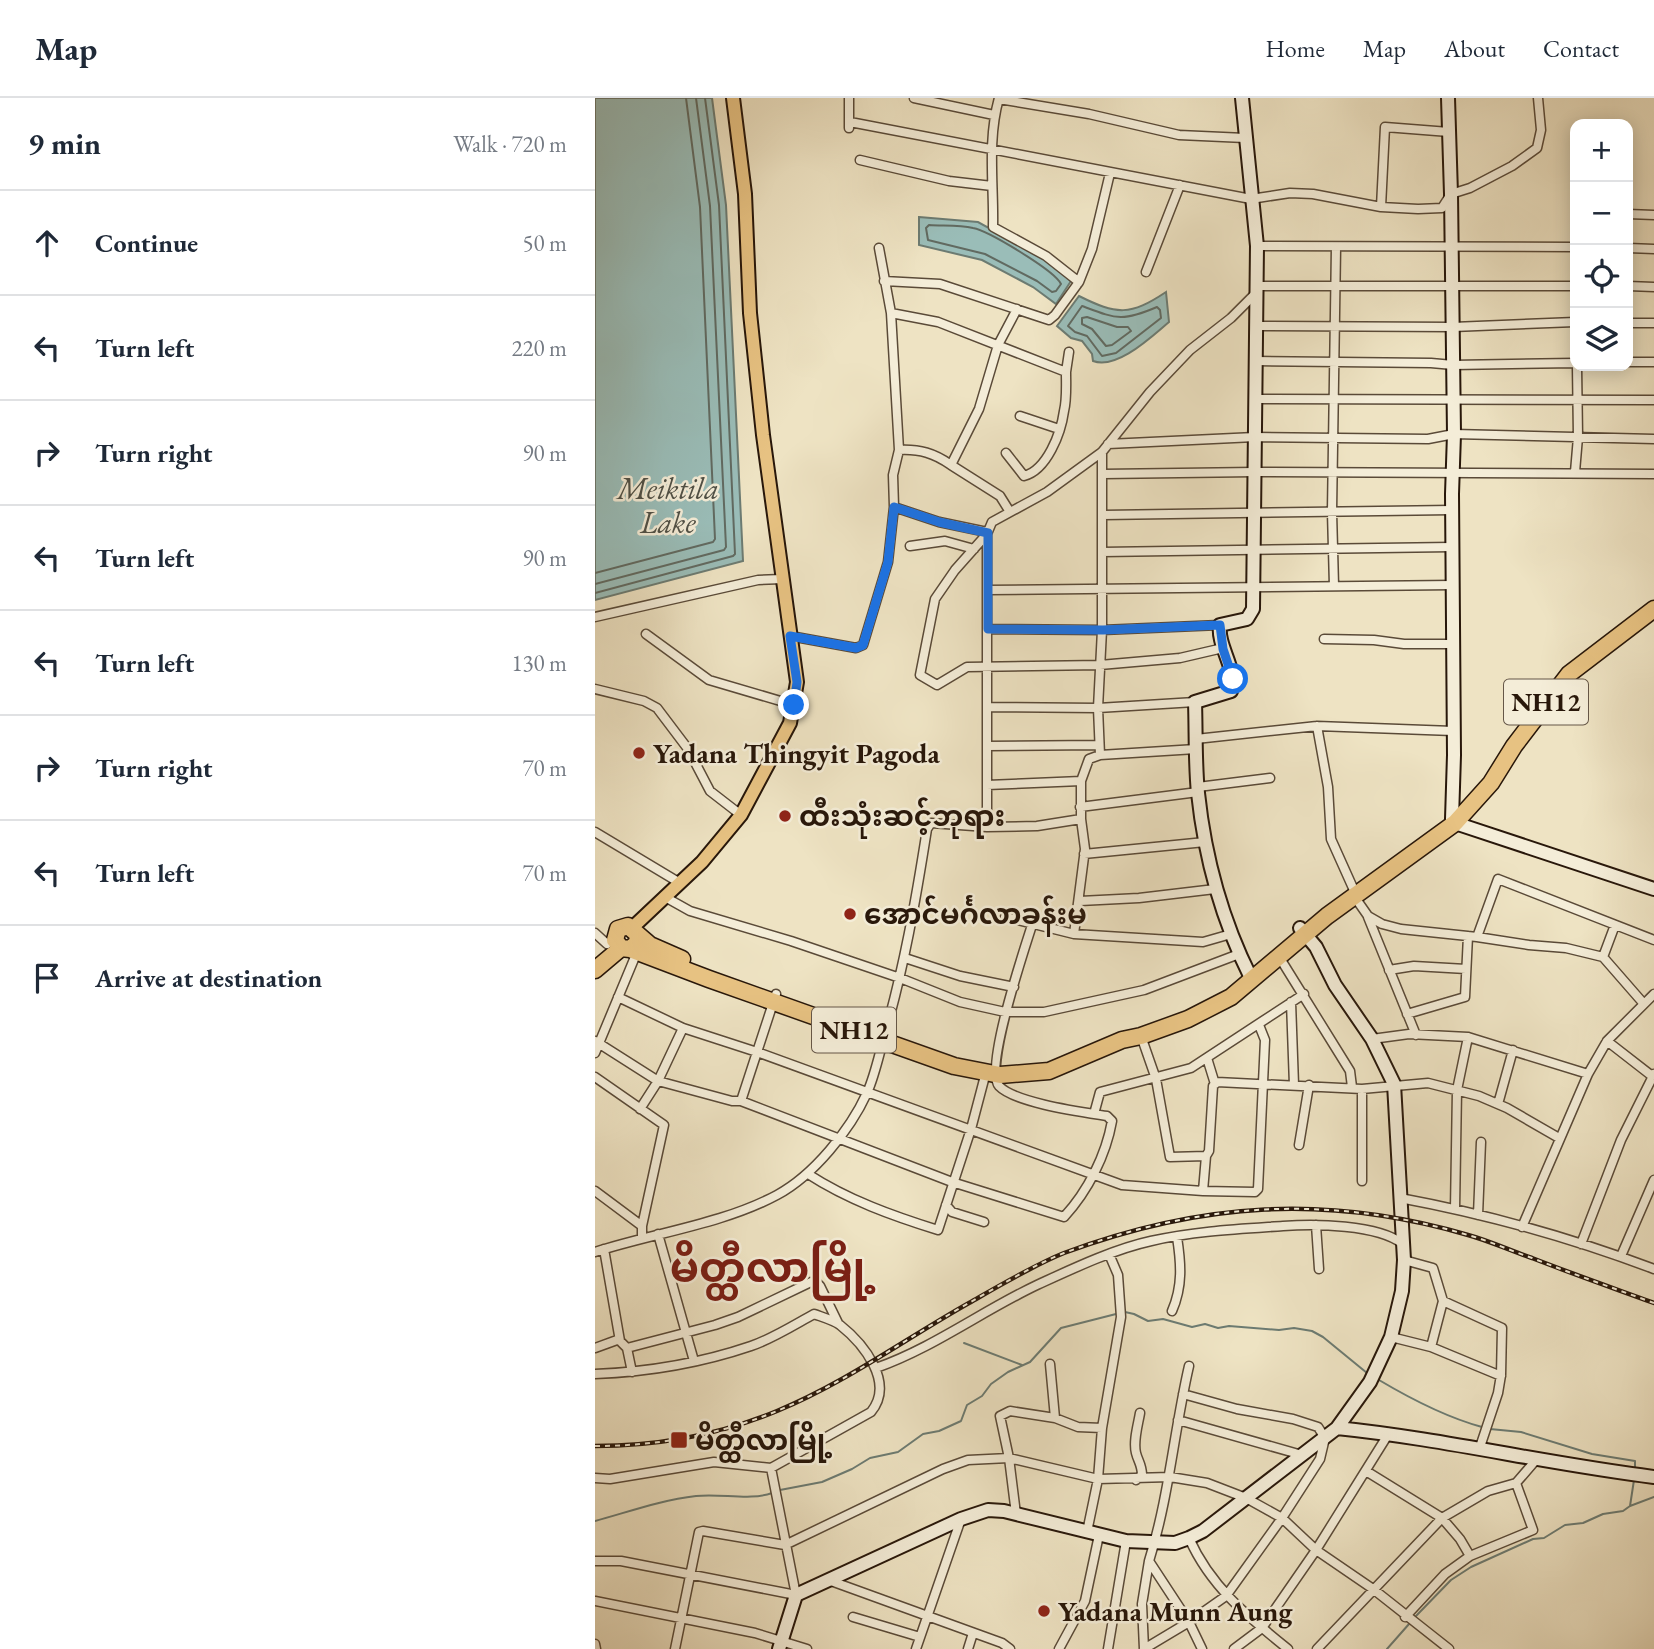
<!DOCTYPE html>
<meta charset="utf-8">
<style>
:root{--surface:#fff;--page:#f6f6f7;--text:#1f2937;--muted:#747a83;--line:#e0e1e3}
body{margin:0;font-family:"EB Garamond","Noto Sans Myanmar",serif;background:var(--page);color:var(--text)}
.controls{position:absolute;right:21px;top:21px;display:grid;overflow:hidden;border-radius:14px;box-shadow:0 4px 18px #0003}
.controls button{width:63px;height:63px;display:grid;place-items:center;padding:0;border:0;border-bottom:2px solid var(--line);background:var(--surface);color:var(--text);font:35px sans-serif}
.stop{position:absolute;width:21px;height:21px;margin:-16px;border:5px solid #1a73e8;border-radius:50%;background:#fff}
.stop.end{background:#1a73e8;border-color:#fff;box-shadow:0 2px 7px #0008}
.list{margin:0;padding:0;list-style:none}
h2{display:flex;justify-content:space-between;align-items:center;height:91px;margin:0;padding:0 28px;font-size:30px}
h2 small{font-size:23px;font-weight:400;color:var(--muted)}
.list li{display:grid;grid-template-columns:46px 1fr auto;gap:21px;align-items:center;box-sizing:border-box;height:105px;padding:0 28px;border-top:2px solid var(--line)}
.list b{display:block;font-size:26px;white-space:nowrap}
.list em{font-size:23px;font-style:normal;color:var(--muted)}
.icon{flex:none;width:38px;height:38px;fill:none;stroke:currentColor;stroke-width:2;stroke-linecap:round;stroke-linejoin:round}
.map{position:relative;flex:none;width:1059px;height:1551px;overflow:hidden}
header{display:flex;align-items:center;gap:42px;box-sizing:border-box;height:98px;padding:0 35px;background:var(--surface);border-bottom:2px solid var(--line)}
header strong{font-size:33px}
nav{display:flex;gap:38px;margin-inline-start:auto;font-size:24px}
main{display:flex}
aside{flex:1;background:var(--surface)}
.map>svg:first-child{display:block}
.water{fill:#9abdb8;stroke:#6c7b72;stroke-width:2}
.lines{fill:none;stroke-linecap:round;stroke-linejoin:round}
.shore{stroke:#616a61;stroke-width:2}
.stream{stroke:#6c7b72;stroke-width:2}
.street-casing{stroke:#5a4a38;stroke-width:11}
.secondary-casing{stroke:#28170a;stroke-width:16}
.primary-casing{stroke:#28170a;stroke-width:16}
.highway-casing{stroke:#28170a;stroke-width:19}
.street{stroke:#f4edd8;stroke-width:8}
.secondary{stroke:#f4edd8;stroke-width:12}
.primary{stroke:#e7c282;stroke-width:12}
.highway{stroke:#e7c282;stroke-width:16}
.rail-casing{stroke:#28170a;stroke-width:4.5}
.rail{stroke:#f4edd8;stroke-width:2;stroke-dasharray:5;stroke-linecap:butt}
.route{stroke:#1a73e8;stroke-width:9}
.poi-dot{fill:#8f2418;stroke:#f4edd8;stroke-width:2.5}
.labels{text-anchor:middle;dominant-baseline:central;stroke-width:5;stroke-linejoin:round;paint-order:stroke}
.shield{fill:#f4edd8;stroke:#655748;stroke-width:2}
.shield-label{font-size:26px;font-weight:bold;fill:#28170a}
.poi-label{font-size:28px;font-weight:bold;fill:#28170a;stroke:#f4edd8;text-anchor:start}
.water-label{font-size:30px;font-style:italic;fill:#505147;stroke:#f4edd8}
.town-label{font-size:42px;font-weight:bold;fill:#7a1f14;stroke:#f4edd8}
</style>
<header>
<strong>Map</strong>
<nav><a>Home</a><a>Map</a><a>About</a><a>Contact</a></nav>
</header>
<main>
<aside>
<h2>9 min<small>Walk · 720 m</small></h2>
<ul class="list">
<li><svg class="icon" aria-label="ahead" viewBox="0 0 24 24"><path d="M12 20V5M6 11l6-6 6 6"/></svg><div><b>Continue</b></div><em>50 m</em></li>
<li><svg class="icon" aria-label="left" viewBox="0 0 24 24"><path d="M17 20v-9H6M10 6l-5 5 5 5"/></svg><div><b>Turn left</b></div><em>220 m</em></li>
<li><svg class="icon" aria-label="right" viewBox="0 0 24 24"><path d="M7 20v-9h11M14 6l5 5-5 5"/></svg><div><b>Turn right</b></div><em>90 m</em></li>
<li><svg class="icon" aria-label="left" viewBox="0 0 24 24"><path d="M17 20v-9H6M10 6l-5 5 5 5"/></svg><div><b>Turn left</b></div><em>90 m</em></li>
<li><svg class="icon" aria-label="left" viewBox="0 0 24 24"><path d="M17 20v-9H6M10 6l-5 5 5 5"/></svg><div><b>Turn left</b></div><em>130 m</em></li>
<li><svg class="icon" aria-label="right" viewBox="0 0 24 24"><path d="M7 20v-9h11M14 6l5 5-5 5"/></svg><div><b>Turn right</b></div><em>70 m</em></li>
<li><svg class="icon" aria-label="left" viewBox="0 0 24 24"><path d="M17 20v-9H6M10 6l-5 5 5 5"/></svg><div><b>Turn left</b></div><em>70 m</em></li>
<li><svg class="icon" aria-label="arrive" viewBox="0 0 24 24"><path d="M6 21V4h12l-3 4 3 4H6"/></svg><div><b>Arrive at destination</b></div></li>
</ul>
</aside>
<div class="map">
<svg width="1059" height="1551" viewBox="0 0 1059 1551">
<rect width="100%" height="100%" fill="#eee3c3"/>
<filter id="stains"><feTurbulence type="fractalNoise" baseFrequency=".00286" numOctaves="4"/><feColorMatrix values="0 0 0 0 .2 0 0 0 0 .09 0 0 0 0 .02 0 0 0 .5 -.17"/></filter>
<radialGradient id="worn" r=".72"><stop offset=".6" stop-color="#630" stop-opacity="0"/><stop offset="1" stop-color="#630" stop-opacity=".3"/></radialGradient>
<!-- water -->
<path class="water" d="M0 0H117L131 107 148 463 0 502Z
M324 119 383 124 452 162 476 183 461 206 438 189 387 162 324 147Z
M571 194 574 224C556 239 522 272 498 263L497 256 487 243 476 240 462 228 484 198C522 217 535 218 571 194Z"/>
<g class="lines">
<!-- shore -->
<path class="shore" d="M334 127C348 128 364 127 378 130 394 133 460 173 466 186L461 193 457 194 442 183 390 156 333 142 331 130Z
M487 208C522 221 527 224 562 209L565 212 566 220 521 255 507 258 492 238 480 234 473 228Z
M492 219 522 229H533L536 233 517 247 511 248 497 231 487 226V220Z
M0 475 118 444 120 441 105 109 91 0
M0 486 129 452 131 449 115 108 101 0
M0 495 138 458 140 456 124 107 110 0"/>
<!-- stream -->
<path class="stream" d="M530 1214 539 1216 553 1223 568 1221 597 1229 610 1226 623 1230 634 1228 684 1232 699 1230 717 1233 728 1239 772 1275
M369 1245 427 1267
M784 1282C816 1301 850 1319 887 1329
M895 1331 926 1334 997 1356 1040 1363V1370
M185 1392 227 1384 257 1371 275 1360 303 1354 328 1336 344 1333 366 1323 372 1307 387 1298 396 1286 413 1274 435 1264 466 1230 521 1216
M1035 1408 1039 1382
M0 1423C33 1414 66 1402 101 1398 125 1395 156 1403 177 1395
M820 1519 856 1482 876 1469 938 1441 949 1440 970 1427 988 1425 1008 1416 1028 1413 1035 1408 1059 1399
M792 1551 814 1526"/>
<!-- street casing -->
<g class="street-casing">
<path id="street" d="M319 0 399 17
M404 1 494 16 584 37 650 40
M255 24 656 101 695 95 718 96 786 109 823 111 847 110 856 96 875 90 917 68 942 50 946 32 943 0
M254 30V0
M265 62 354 83 397 88
M786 109 790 29 854 34
M1033 116 1059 117
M662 148 980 149
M1033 150 1059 151
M551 174 585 87
M289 183 345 186 454 222 460 217 484 184 451 158 398 129C399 86 392 43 404 0
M484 184 497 151 515 75
M661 188H980
M1033 188 1059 189
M296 215 343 224 471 274C471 286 472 301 469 313 466 335 452 372 429 378L411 355
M1033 225H1059
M661 228 858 229 980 224
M661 263 836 265 858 267 980 265
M1033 264H1059
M471 274 474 254
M659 301 1059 302
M425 318 464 331
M513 346 660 339 833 341 859 336 1059 341
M304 352C325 351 339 355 356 367L384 311 403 247 422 211
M356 367 405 398 415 414
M980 374 983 339 982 268
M508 376 660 374 1059 376
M299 409 344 424 392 434
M508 417 857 412
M392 436 360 472 340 501 325 577 342 587 372 569 505 567 585 560 628 550
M315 448 350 443 379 451
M507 454 857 449
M739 488 737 414 741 149
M392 492 858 487
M0 519 163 482 187 481
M393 531 507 532 625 527
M51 536 114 582 199 607
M195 538 261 550 268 547 293 464 299 409 298 377 304 352 296 215 284 150
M729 541 779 542 809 546H858
M0 591 49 603 62 610 93 651 115 693 146 717
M393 609 503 610 600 604
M722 628 733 689 736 741 758 790
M601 641 722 628 858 633
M392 648 504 647
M505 657 601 651
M392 687 486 683
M603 689 675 680
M485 709 603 694
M392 729V436L397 424 452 394 507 354 555 294 595 252 636 220 661 195
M0 734 85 785
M489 756 610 744
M759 798 773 818 787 826 806 831 882 839 934 847 971 850 1008 859 1049 906
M70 799 95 813 196 843 305 880 365 904 410 914H449L549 892 644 856
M485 803 544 800 620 791
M410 819 479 836 608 844 636 836
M773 819 821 937
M0 835 12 846
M479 836 490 751 486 721V683L494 661 505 657 503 610 507 532V354
M882 839 903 781 1059 842
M683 857 755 973 757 989
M1008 859 1020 827
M310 860 365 878 419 889
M794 872 819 868 871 871
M23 899 88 930 162 954 527 1087 608 1093 611 1058 614 1053 618 988 622 984 767 991 833 985 884 998 912 1010 964 1040
M696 904 699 987
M812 916 870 899 873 838
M546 938 561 981 575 1059 611 1058
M777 941 814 936 873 939 993 976
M0 943 63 983 137 1003H146L357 1084 469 1119C493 1093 511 1057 517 1023L512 1018C487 1014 420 1005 404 988 389 972 429 852 437 827
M1012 943 1057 978
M0 955 42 854
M612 960 620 986
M0 979 69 1027 47 1128
M146 1003 181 896
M903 1006 918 952
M45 1011 63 983 88 930
M499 1016 505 994 596 970 709 896
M704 1047 714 987
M213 1076C253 1102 298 1118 343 1132L376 1031 391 974
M767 1083V991
M0 1093 47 1128V1140
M608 1093 660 1094 663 1091 670 942 664 927
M805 1100C891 1116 977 1140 1059 1171
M351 1107 357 1114 389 1124
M860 1111 862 992 873 939
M883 1117 886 1044
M721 1127 724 1171
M927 1129 993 976 1012 943 1059 896
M63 1136 99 1263
M986 1146 1026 1042 1059 976
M9 1151 25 1243 32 1250 37 1274
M0 1154C59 1135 128 1126 182 1097 219 1077 255 1032 272 995 280 977 284 957 289 939 309 870 321 801 332 731L336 725 392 729 442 728 486 721
M1026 1158 1059 1082
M809 1162 838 1170 848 1203 836 1249
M848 1203 907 1230 906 1277 903 1295 884 1352
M577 1213C588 1188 586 1165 582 1139
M796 1239 836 1249 906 1278
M0 1250 22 1242 25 1243
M32 1250 120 1227 143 1219 216 1184H221L225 1188 243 1225
M455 1266 460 1320
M594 1268C579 1333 574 1399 554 1463L594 1524 607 1551
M281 1270C338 1250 387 1213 442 1187 477 1171 519 1151 556 1143 600 1133 644 1131 688 1128 720 1126 782 1126 808 1146
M0 1276C52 1274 106 1265 156 1248 177 1241 199 1227 219 1216 227 1219 238 1222 245 1227 269 1246 300 1285 276 1314L176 1370
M583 1322 707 1357
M771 1373 847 1420 865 1441 875 1458
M0 1380 15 1381 119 1364 176 1370
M541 1382 547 1377C547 1367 543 1363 541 1355 538 1343 543 1327 545 1315
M421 1416 414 1360 405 1318 415 1313 460 1320 483 1329 507 1330
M492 1434 503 1381 507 1330 526 1219 523 1177 514 1156
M594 1440C615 1488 653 1519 693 1551
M0 1463H26L201 1497 176 1370
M236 1483 407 1545 415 1551
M0 1503 160 1535 212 1551
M258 1519 325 1539
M810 1519 850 1476 875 1458 938 1432 921 1385
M0 1546 1 1551
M80 1551 104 1434 108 1433 190 1447 348 1371 373 1362 414 1360 503 1381 575 1379 612 1385 651 1400 687 1420 721 1452 778 1491 854 1551
M321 1551 366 1421
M373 1551 378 1535
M464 1551 490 1503 504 1437
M513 1551 531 1443
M549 1551 594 1524 631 1498 687 1420 725 1361 730 1340 723 1329 698 1321 642 1311 588 1296
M549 1551 547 1506 554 1463
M639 1551 667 1530 721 1452 794 1335
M722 1551 847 1420 893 1393 921 1385 941 1362"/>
</g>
<!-- secondary casing -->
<g class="secondary-casing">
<path id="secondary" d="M647 0 662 148 658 511 652 521 625 527C622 549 643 571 636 593L600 604C601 634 600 665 603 695 610 761 627 822 656 880
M853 0 856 96 859 336 857 396 859 657 857 721 860 725 1059 791
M742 1330C849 1341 953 1366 1059 1379
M184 1551 201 1497 366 1421 393 1412 409 1413 531 1443 580 1445 594 1440 608 1433 742 1330 775 1284 796 1239 807 1193 809 1162 799 986 777 941 740 887 721 849 705 830"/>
</g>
<!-- primary casing -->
<g class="primary-casing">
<path id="primary" d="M37 830 107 764 146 717 195 625 202 584 168 337 155 215 150 96 138 0"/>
</g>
<!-- highway casing -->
<g class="highway-casing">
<path id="highway" d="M43 837 42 845 35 851 26 850 20 842 23 831 33 828 55 847 87 861
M35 851 114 881 359 968 405 977 454 973 527 942 546 938 593 921 636 899 732 818 860 725 896 685 919 648 974 576 1059 511
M0 872 26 850"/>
</g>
<!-- street -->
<use href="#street" class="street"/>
<!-- secondary -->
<use href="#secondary" class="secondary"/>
<!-- primary -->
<use href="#primary" class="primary"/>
<!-- highway -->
<use href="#highway" class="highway"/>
<!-- rail casing -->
<g class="rail-casing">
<path id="rail" d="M0 1348C63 1348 124 1337 182 1313 250 1285 310 1241 374 1205 402 1189 439 1167 469 1155 607 1104 732 1096 873 1137 895 1143 916 1153 937 1160 978 1176 1018 1190 1059 1205"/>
</g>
<!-- rail -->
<use href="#rail" class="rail"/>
</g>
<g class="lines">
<!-- route -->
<path class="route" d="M199 607 202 584 195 538 261 550 268 547 293 464 299 409 344 424 393 435V531L508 532 625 527 628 551 638 581"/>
</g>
<!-- markers -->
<g class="poi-dot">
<circle cx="44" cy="655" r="7"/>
<circle cx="190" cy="718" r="7"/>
<circle cx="255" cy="816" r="7"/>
<rect x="75" y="1333" width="18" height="18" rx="3.5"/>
<circle cx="449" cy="1513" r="7"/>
</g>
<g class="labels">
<!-- shield labels -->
<g class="shield">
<rect x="909" y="581.5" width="84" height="45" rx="5"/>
<rect x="217" y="909.5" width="84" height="45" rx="5"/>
</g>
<g class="shield-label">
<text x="951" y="604">NH12</text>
<text x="259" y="932">NH12</text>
</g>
<!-- poi labels -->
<g class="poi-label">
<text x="58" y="655">Yadana Thingyit Pagoda</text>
<text x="204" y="718">ထီးသုံးဆင့်ဘုရား</text>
<text x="269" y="816">အောင်မင်္ဂလာခန်းမ</text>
<text x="100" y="1342">မိတ္ထီလာမြို့</text>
<text x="463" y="1513">Yadana Munn Aung</text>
</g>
<!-- water labels -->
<g class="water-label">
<text x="73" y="390">Meiktila<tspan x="73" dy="34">Lake</tspan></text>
</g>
<!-- town labels -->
<g class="town-label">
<text x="178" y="1169">မိတ္ထီလာမြို့</text>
</g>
</g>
<rect width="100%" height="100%" filter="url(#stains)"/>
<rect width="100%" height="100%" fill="url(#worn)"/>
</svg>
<div class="controls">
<button>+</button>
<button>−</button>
<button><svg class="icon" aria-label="locate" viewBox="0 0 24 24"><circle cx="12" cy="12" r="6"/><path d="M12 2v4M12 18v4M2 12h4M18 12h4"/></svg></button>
<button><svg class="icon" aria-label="layers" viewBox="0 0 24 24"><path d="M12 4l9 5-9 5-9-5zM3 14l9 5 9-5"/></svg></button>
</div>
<div class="stop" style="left:638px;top:581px"></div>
<div class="stop end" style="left:199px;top:607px"></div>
</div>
</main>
